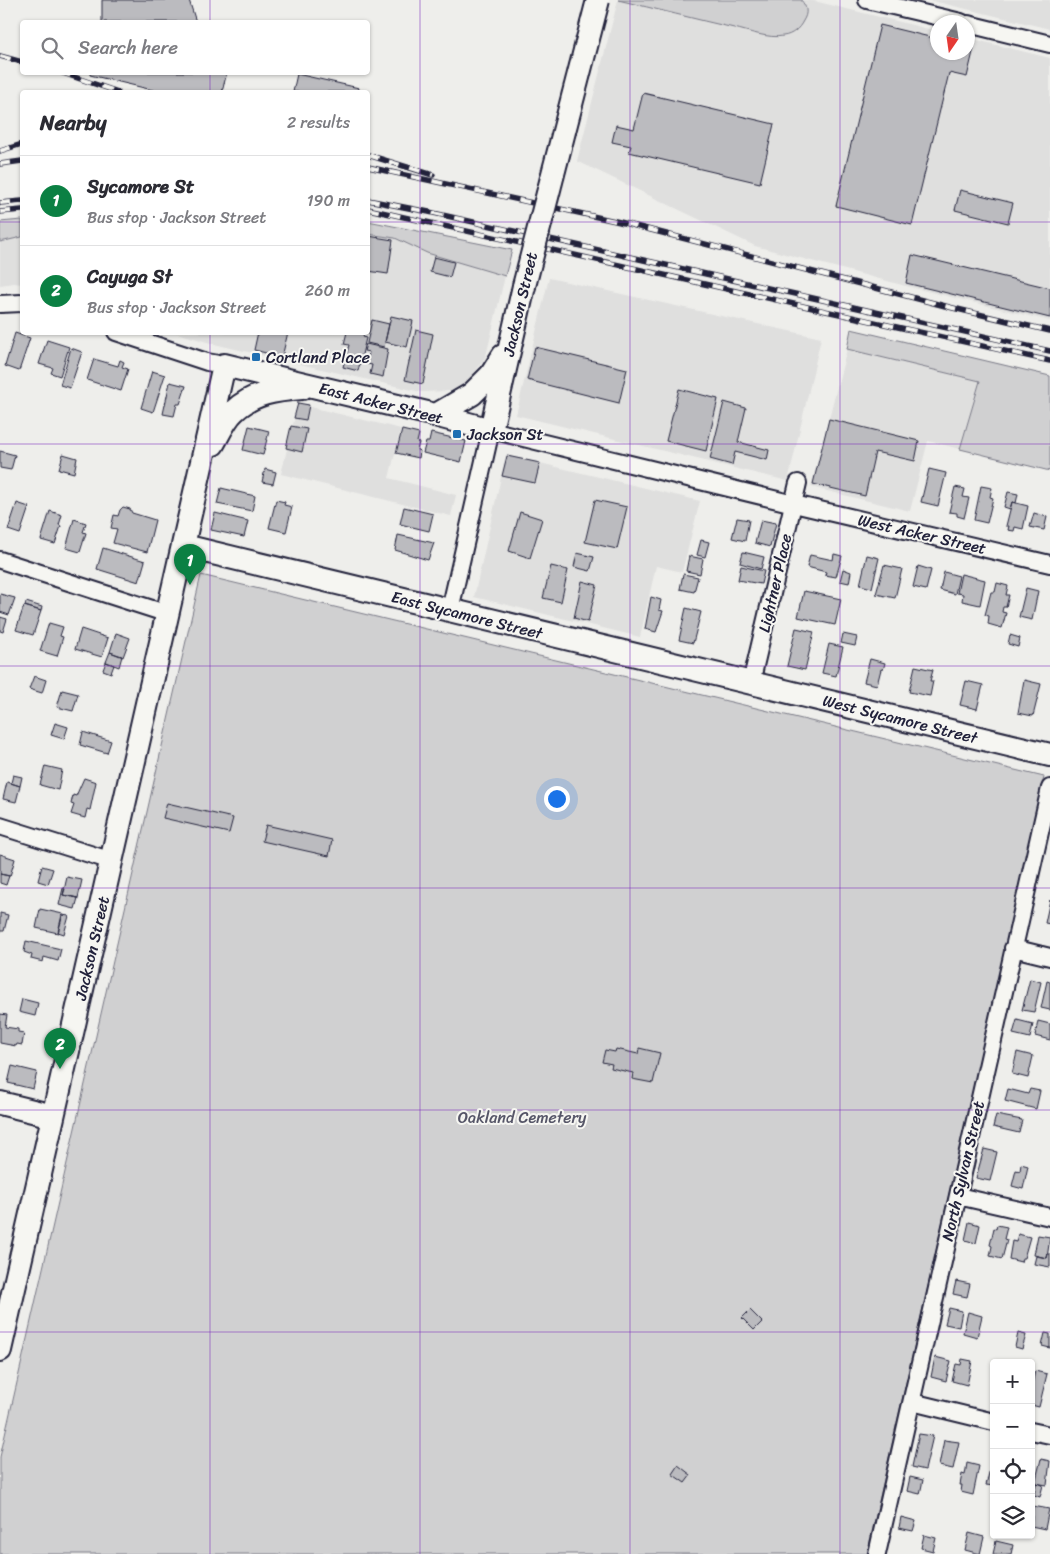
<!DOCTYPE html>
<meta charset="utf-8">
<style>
:root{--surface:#fff;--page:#f2f2f3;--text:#2b2b33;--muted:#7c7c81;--line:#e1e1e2;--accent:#0b8043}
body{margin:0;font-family:Sriracha,sans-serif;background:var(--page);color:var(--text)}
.controls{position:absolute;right:15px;bottom:15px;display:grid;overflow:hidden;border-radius:5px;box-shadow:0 1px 4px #0004}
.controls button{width:45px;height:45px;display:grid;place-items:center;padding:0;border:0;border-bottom:1px solid var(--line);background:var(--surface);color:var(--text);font:25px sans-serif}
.compass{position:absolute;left:930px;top:15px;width:45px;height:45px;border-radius:50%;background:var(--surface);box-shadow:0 1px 4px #0004;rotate:193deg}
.you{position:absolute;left:556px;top:798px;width:18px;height:18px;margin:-12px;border:4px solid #fff;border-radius:50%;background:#1a73e8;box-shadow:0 0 0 8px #1a73e833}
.badge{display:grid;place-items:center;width:32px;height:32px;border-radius:50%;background:var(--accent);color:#fff;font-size:16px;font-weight:700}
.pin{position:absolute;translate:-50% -41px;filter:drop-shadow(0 1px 2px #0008)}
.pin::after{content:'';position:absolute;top:26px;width:18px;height:15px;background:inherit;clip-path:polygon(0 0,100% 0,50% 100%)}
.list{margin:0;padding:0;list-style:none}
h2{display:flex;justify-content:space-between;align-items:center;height:65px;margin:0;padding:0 20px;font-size:21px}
h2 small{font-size:16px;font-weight:400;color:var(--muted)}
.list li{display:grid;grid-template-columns:32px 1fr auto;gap:15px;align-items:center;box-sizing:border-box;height:90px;padding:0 20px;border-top:1px solid var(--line)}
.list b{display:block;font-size:19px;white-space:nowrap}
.list p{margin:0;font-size:16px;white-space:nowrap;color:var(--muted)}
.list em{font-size:16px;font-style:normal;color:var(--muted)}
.icon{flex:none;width:28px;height:28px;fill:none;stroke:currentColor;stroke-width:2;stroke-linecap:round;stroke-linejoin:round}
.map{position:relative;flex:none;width:1050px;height:1554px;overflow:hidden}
.search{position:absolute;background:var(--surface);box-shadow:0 1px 4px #0004;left:20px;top:20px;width:350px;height:55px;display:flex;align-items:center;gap:12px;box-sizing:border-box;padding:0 18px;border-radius:5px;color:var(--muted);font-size:19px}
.panel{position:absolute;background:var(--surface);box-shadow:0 1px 4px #0004;left:20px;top:90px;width:350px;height:245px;border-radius:5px}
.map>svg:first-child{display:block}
.built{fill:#dfdfde}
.green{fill:#d0d0d1;stroke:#797986}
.building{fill:#bbbbbf;stroke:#22223b}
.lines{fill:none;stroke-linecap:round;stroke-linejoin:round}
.street-casing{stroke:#22223b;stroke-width:20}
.secondary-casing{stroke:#22223b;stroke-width:26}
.street{stroke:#f6f6f2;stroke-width:16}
.secondary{stroke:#f6f6f2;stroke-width:22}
.rail-casing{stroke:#22223b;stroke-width:5.5}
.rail{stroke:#f6f6f2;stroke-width:4;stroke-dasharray:11;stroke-linecap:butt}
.secondary-bridge-casing{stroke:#22223b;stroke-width:26;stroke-linecap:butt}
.secondary-bridge{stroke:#f6f6f2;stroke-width:22}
.grid{fill:none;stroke:#7b2cbf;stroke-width:1;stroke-opacity:0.55}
.poi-dot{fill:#1f6fb2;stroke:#f6f6f2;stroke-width:2}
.labels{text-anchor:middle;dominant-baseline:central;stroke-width:4;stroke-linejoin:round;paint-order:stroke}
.street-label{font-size:16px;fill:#22223b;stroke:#f6f6f2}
.poi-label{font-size:16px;fill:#22223b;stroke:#f6f6f2;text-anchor:start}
.park-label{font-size:16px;fill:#565668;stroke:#f6f6f2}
</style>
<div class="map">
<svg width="1050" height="1554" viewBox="0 0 1050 1554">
<rect width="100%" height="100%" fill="#eeeeeb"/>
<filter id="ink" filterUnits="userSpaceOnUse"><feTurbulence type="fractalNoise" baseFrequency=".02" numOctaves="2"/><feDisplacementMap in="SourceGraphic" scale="10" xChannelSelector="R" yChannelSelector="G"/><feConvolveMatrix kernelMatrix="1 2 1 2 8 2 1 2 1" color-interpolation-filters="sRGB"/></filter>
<g filter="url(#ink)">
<!-- built -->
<path class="built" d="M618 0 770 36 806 5 801 0H810L937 31 938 52H968V38L1050 58V321L902 285 755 246 577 161Z
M929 0H1050V29Z
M368 234 395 238 427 253 505 276 486 356 473 375 462 385 450 391 421 392 214 344 177 333 368 332Z
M22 237V284L14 283 0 285V242Z
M549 278 821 338 788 481 516 415Z
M847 349 980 381 960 449 928 441 910 511 811 487Z
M298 404 401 429 389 478 456 495 451 516 281 474Z
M506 455 700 501 682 572 656 566 640 637 474 597Z"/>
<!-- green -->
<path class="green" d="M618 0H801C807 7 808 13 803 21 799 29 792 35 783 36 770 39 747 31 734 28 695 19 656 9 618 0Z
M22 220V237L0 242V222Z
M368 221 512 250 505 276 427 253 395 238 368 234Z
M851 329 1050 376V471L960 449 980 381 847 349Z
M201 575 1044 777 867 1554H0V1457Z"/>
<!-- building -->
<path class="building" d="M102 0H189L196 22H102Z
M880 25 938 39V52H968V47L974 48 967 77 949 73 912 225 836 206Z
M90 72H227L222 92H161L90 75Z
M297 74 359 88 358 92H293Z
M643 93 774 124 760 183 629 152 631 146 612 142 616 125 634 129Z
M960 190 1013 203 1008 223 955 210Z
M368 236 393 240 388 274 368 271Z
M912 255 1050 288V318L906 283Z
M434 257 454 262 450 277 430 272Z
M391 316 413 321 407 347 385 342Z
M372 320 389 324 384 347 367 343Z
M416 330 433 334 423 384 405 380Z
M258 332H288L282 357 254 350Z
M347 332H364L363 337 366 338 358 371 343 367 349 345 344 344Z
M15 333 30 338 19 371 5 366Z
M47 340 69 347 60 376 51 373 53 368 39 364Z
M366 344 388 349 383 377 370 374 372 365 367 364 369 352 364 351Z
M535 347 627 369 619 403 527 380Z
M71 348 82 352 70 388 60 385Z
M94 359 118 366 120 360 124 362 122 367 128 369 121 391 87 380Z
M152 371 165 375 153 412 141 408Z
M170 382 186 386 180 404H177L174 416 163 414Z
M679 389 718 399 706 451 666 441Z
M724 402 746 408 738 442 769 450 767 460 735 452 732 465 710 459Z
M298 403 309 405 306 420 294 418Z
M829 419 919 441 915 461 875 452 865 496 813 484Z
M249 426 269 431 263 455 243 450Z
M291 426 307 429 302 452 286 448Z
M402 430 419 434 417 442 419 443 417 450 420 451 419 458 396 453Z
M431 433 466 441 461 462 423 453 426 442H429Z
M0 451 15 455 11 470 0 468Z
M63 454 77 458 74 473 59 469Z
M507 456 540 463 535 483 502 476Z
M265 469 276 472 273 484 262 482Z
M929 469 946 473 938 506 921 502Z
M981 486 992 488 990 497 993 498 987 523 974 520Z
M955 487 965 489 963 497 969 498 964 518 957 516V513L949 512Z
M221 488 255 496 252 511 217 504Z
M1008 492 1018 494 1016 503 1012 502 1010 509 1004 507Z
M276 500 285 502 284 505 292 507 286 532 269 528Z
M595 500 627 507 617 549 585 542Z
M1012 502 1028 506 1023 529 1015 527 1014 531 1008 530 1009 526H1006Z
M17 503 29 507 20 534 8 530Z
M123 507 130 509 132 513 155 520 147 552 113 543 117 529 111 528 114 515 118 516 120 510Z
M404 507 433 514 429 531 400 524Z
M50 511 62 515 59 525 61 526 55 544 41 540Z
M520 512 542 519 530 558 509 551Z
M215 513 248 521 244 537 211 530Z
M1034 513 1047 517 1044 530 1030 527Z
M737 518 749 520 745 541 732 538Z
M74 519 86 523 83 532 86 533 80 552 66 548Z
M761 520 776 523 770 547 755 543Z
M398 535 434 543 428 560 395 550Z
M701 540 709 542 705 557 697 555Z
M103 548 145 561 139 582 97 569Z
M743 552 764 557 761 569 740 563Z
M577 553 594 557 590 571 574 567Z
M834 554 842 556 836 577 825 575 826 572 807 567 810 555 833 560Z
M867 555 879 558 872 588 860 585Z
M689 556 703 559 700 574 686 571Z
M884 565 902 569 895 598 876 594Z
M551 566 568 570 561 602 543 598Z
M741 566 764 571 761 584 738 580Z
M918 566 931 570 926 590 913 587Z
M843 569 851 572 849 583 840 581Z
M944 572 959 576 955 594 940 590Z
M683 574 698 577 694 592 680 589Z
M961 574 985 580 980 605 962 601 963 594 957 593Z
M582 581 597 585 588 622 574 618Z
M997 583 1008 586 1006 595H1009L1006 607H1003L1002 612 1006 613 1002 628 988 624 989 616 985 615 991 592H995Z
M1026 588 1038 591 1032 620 1019 617Z
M804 591 841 599 835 625 798 617Z
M0 594 15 598 9 615 0 612Z
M651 597 661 600 659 610 663 611 656 632 645 629Z
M26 602 42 607 41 611 25 606Z
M24 606 41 611 33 635 16 630Z
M686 608 701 612 693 643 679 640Z
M0 617 7 619 3 632 0 631Z
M49 623 63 627 60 636 63 637 57 656 40 651Z
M796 628 814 632 805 670 787 666Z
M81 629 108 638 102 657 75 649Z
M116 633 130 638 123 657 110 652Z
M843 634 857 637 855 646 841 643Z
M1010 635 1020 638 1018 647 1008 644Z
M829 644 843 647 836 676 822 673Z
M110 652 122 656 119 667 106 662Z
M870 659 885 663 883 670 881 669 877 685 864 682Z
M106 662 114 665 111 673 103 670Z
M915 666 933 670 930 681H933L930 696 909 692Z
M34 676 46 680 42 693 29 689Z
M1024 680 1041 684 1033 716 1018 713Z
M966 681 983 685 977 709 960 705Z
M62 690 78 694 73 711 57 707Z
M55 723 68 727 64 739 51 735Z
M83 732 111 741 107 753 80 745Z
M45 766 62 770 58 790 40 785Z
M13 775 22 777 20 786 11 783Z
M84 778 96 782 90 810 87 809 85 818 71 814 74 805 71 804 73 795 76 796Z
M7 782 20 786 16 802 3 799Z
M167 803 233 818 229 833 163 818Z
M266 825 332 840 329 856 262 841Z
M0 854 15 859 10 876 0 874Z
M42 866 53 869 48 884 38 881Z
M0 874 9 876 6 885 0 883Z
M67 877 82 880 78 898 63 895Z
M63 888 65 889 63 895 78 898 75 909 59 905Z
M1050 900V924L1045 923Z
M40 909 63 914 58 933 36 928Z
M0 913 8 915 4 931H0Z
M62 915 69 916 64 934 58 932Z
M26 941 61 949 58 961 44 957 43 962 31 959 32 955 24 952Z
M1030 979 1041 982 1034 1012 1022 1010Z
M1047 981 1050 982V1010L1041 1008Z
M22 999 38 1003 35 1016 19 1012Z
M0 1014 7 1015 5 1027 18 1029V1032L24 1033 22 1045 17 1044 16 1046 0 1043Z
M1017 1020 1033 1024 1030 1038 1013 1034Z
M1038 1021 1050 1024V1040L1035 1036Z
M639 1048 660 1053 653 1083 632 1079 633 1073 611 1068 612 1064 602 1062 605 1050 615 1052 616 1049 638 1054Z
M1017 1052 1033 1056 1028 1078 1012 1074Z
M12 1066 37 1072 33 1089 8 1083Z
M1008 1089 1028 1094 1030 1089 1040 1091 1036 1109 1005 1101Z
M996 1115 1022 1120 1019 1133 993 1127Z
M984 1149 997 1152 990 1181 976 1178Z
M1021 1164 1028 1166 1023 1189 1012 1186 1016 1170 1020 1171Z
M969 1222 980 1225 976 1243 965 1240Z
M997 1225 1007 1227 1004 1239 1007 1240 1002 1259 990 1256 992 1246 990 1245 994 1228 996 1229Z
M1018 1234 1030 1237 1024 1258H1022L1021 1262 1009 1259 1012 1241 1016 1242Z
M1038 1235 1050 1237 1047 1258 1034 1255Z
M1048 1254H1050V1267L1034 1264 1036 1256 1047 1258Z
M956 1281 970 1284 967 1297 953 1294Z
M949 1308 962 1311 959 1327 945 1324Z
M750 1310 762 1322 754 1330 742 1318Z
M968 1312 982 1316 977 1337 963 1333Z
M1018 1333 1026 1335 1022 1349 1015 1347Z
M1045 1333 1050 1334V1348L1042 1346Z
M935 1357 951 1361 946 1381 931 1377Z
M962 1359 972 1361 967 1385 952 1381 956 1364 961 1365Z
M1035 1371 1047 1374 1039 1407 1031 1405V1388Z
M919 1434 933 1436 925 1470 912 1467Z
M944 1440 959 1442 953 1469 939 1466Z
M1041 1459 1050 1461 1047 1485 1035 1483Z
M967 1463 979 1466 973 1495 961 1492 962 1485H960L962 1474 965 1475Z
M678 1465 691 1475 685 1483 672 1474Z
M991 1465 994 1466V1486L986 1485Z
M910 1477 923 1480 920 1494 907 1491Z
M1036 1483 1043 1485 1040 1497 1034 1495Z
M1033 1506 1049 1509 1045 1529 1031 1526Z
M901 1517 916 1521 913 1531 899 1528Z
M969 1533 984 1537 980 1554 965 1550Z
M924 1535 936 1538 933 1551 921 1548Z
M996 1541 1013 1545 1011 1554H993Z"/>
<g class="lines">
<!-- street casing -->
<g class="street-casing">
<path id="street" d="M867 0 961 22
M968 24 1050 44
M0 304 22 303
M116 332 207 362 224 365
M0 560 168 614
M450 610 491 430 794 504 1050 564
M751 683 798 483
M0 826 112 861
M1013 948 1050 957
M958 1196 1050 1217
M912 1402 994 1422
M1031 1431 1050 1435
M877 1554 1050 788"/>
</g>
<!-- secondary casing -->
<g class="secondary-casing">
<path id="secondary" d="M436 415 472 394 491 375 503 356
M213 444C219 434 225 419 234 411 253 393 276 390 302 388
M184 546 1050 755
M0 1103 53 1116
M0 1350 224 365 427 413 491 430 524 286"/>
</g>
<!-- street -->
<use href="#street" class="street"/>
<!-- secondary -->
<use href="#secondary" class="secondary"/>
<!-- rail casing -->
<g class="rail-casing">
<path id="rail" d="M0 56 22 62
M60 72 118 92
M0 151 22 144
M368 155 433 175
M0 164 22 161
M368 167 620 222 953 308 1050 331
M368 200 429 212 1050 351
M0 203 22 201
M368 209 1050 361
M0 212 22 210"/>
</g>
<!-- rail -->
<use href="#rail" class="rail"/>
<!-- secondary-bridge casing -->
<g class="secondary-bridge-casing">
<path id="secondary-bridge" d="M524 286 598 0"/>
</g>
<!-- secondary-bridge -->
<use href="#secondary-bridge" class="secondary-bridge"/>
</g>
</g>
<!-- grid -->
<path class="grid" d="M210 0V22M420 0V1554M630 0V1554M840 0V1554M210 72V92M0 222H22M368 222H1050M210 332V1554M0 444H1050M0 666H1050M0 888H1050M0 1110H1050M0 1332H1050"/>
<!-- markers -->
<g class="poi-dot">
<rect x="251" y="352" width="10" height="10" rx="2.5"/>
<rect x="452" y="429" width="10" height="10" rx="2.5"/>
</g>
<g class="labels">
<!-- street labels -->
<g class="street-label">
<text transform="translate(520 304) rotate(-77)">Jackson Street</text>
<text transform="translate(381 403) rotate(14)">East Acker Street</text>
<text transform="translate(922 534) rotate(13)">West Acker Street</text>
<text transform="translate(775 583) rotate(-77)">Lightner Place</text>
<text transform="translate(467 615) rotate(14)">East Sycamore Street</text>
<text transform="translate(900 719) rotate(14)">West Sycamore Street</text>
<text transform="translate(92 948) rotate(-77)">Jackson Street</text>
<text transform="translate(963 1171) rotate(-77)">North Sylvan Street</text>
</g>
<!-- poi labels -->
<g class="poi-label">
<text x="266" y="357">Cortland Place</text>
<text x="467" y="434">Jackson St</text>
</g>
<!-- park labels -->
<g class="park-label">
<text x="522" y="1117">Oakland Cemetery</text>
</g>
</g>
</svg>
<div class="controls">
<button>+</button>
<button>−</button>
<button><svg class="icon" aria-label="locate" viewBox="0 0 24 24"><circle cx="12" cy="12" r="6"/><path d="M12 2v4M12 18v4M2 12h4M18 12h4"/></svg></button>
<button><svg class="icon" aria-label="layers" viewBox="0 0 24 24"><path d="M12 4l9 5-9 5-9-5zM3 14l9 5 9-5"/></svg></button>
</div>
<svg class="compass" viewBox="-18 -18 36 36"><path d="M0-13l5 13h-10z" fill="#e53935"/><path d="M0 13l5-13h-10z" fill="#7c7c81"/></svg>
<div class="you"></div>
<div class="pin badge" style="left:190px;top:585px">1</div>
<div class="pin badge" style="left:60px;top:1069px">2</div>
<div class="search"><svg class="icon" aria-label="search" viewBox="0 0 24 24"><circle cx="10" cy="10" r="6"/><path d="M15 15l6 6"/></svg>Search here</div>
<section class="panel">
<h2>Nearby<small>2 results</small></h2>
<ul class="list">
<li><span class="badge">1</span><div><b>Sycamore St</b><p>Bus stop · Jackson Street</p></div><em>190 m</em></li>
<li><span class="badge">2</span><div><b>Cayuga St</b><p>Bus stop · Jackson Street</p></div><em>260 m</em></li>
</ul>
</section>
</div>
